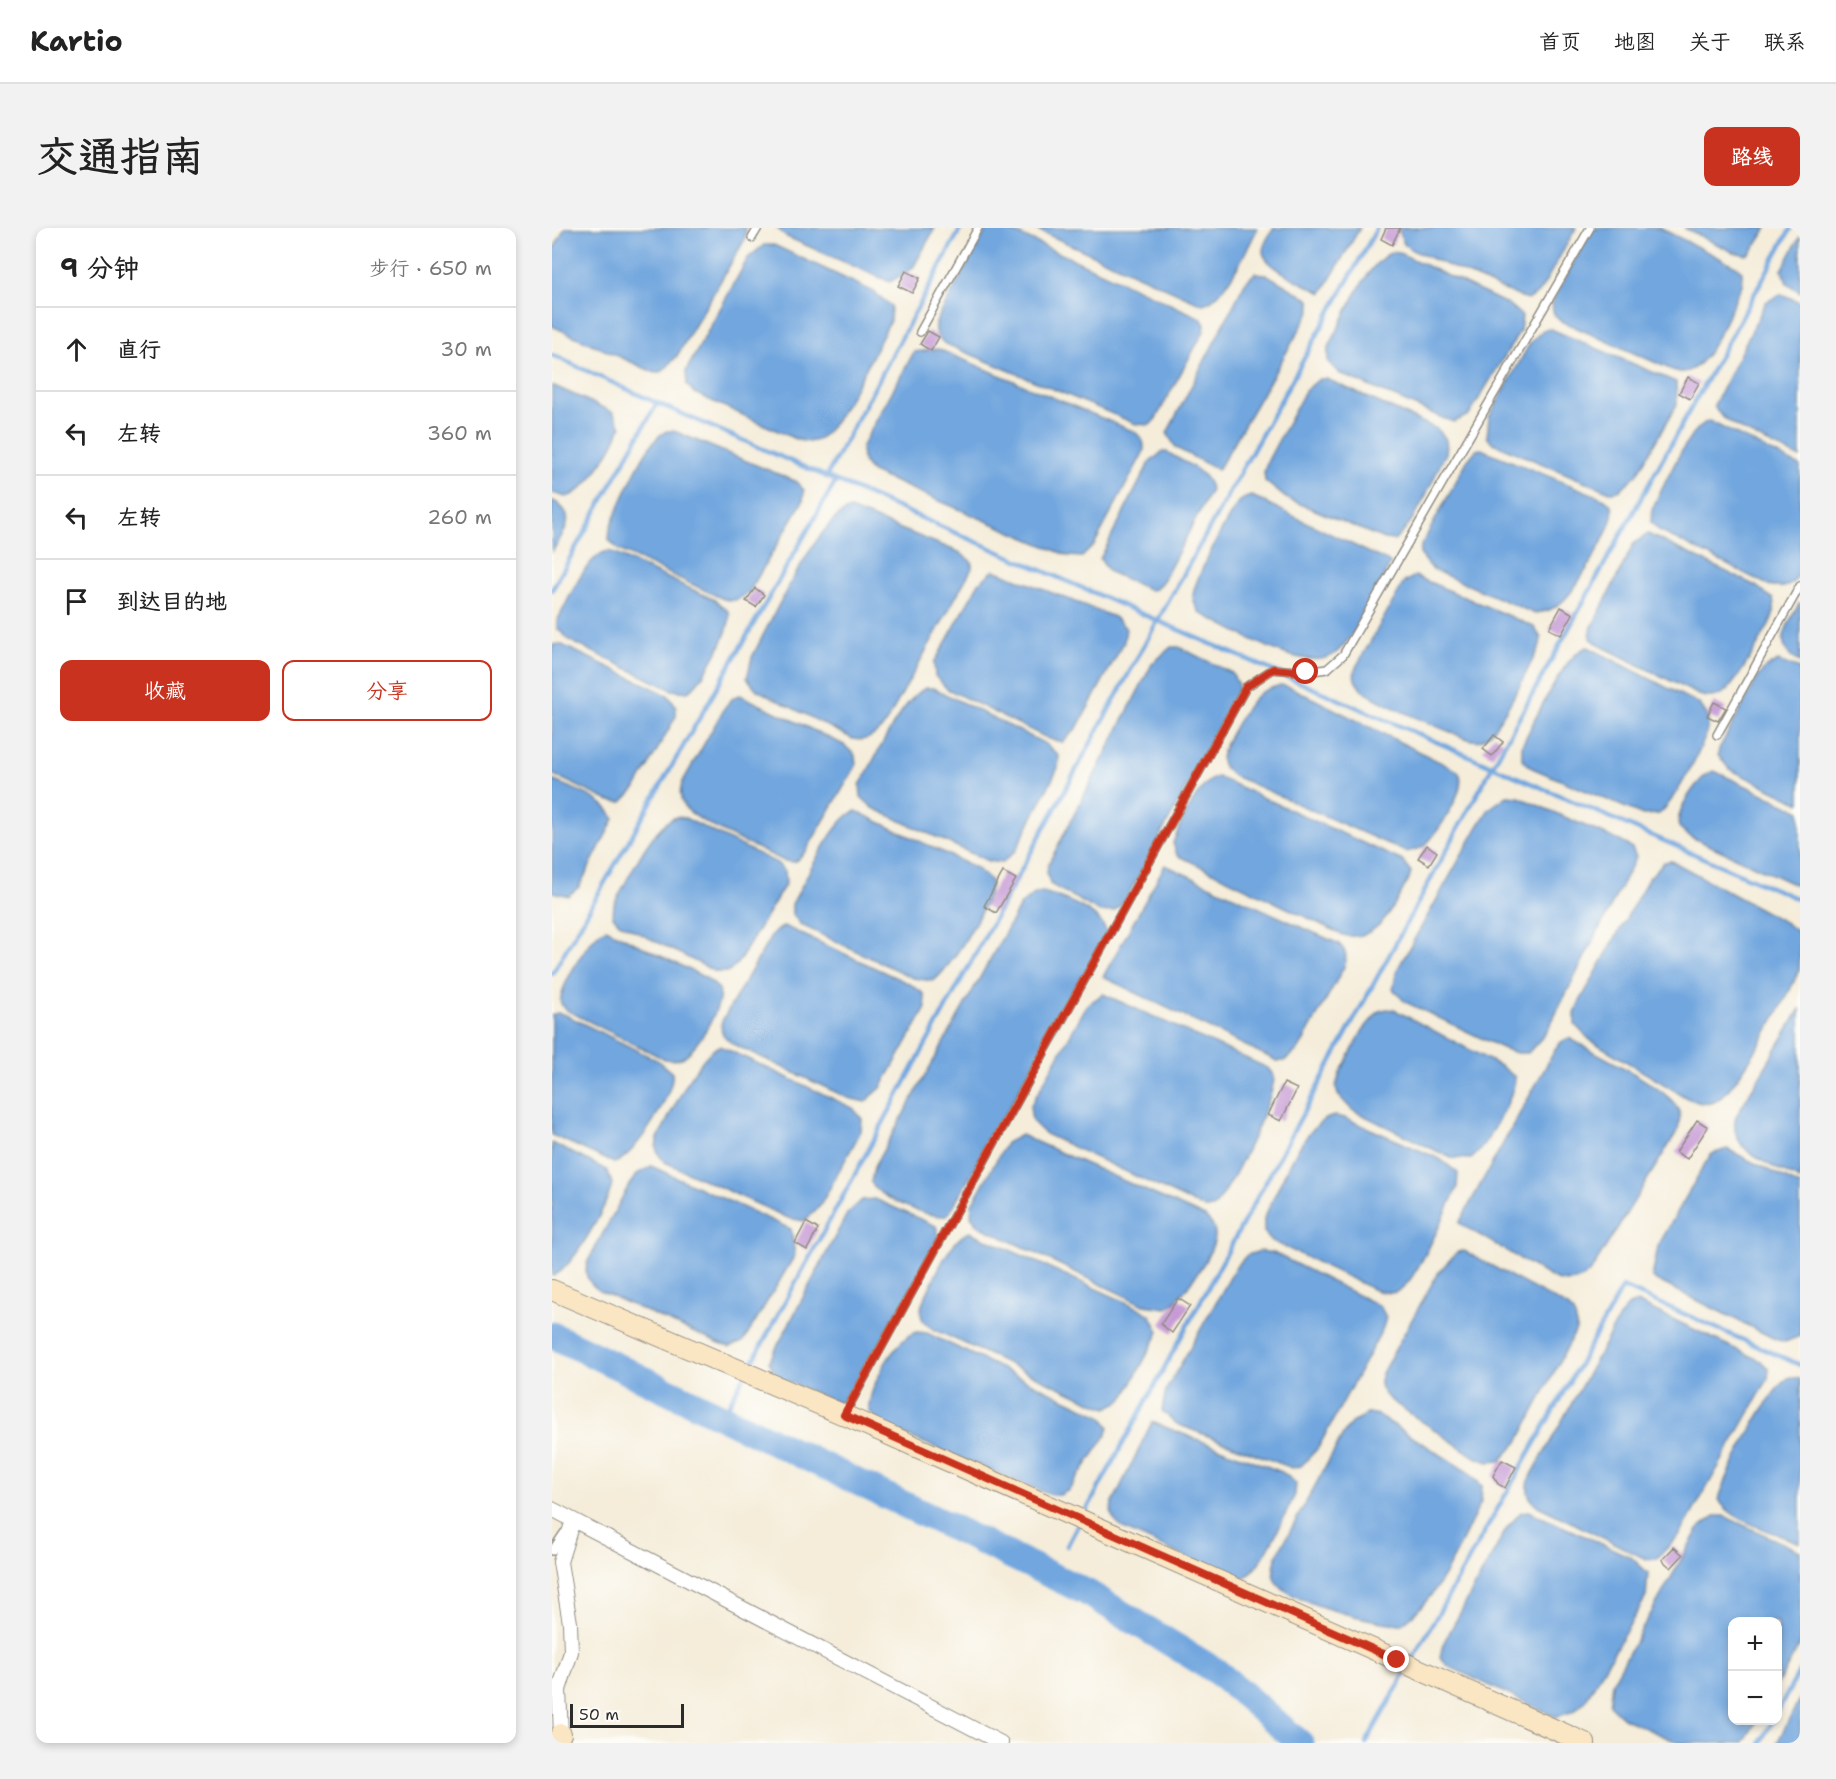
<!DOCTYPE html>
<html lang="zh">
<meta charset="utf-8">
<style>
:root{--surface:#fff;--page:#f2f2f2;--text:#222;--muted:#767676;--line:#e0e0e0;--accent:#c8321e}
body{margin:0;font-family:"Shantell Sans","LXGW WenKai TC",sans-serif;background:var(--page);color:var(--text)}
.controls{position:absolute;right:18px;bottom:18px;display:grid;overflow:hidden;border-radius:12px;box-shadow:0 3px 9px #0003}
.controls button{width:54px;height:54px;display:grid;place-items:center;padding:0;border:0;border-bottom:2px solid var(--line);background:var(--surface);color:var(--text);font:30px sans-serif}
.scale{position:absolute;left:18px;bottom:15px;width:114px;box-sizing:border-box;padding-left:6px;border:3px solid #2b2b2b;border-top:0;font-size:16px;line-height:21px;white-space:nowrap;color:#2b2b2b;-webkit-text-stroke:4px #fdfcf7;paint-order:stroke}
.stop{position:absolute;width:18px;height:18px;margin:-14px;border:4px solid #c8321e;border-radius:50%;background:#fff}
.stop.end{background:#c8321e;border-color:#fff;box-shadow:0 2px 6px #0008}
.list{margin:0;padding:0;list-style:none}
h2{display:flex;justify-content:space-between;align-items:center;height:78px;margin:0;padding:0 24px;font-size:26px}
h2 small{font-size:20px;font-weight:400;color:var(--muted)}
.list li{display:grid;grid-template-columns:39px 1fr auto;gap:18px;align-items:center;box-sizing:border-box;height:84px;padding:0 24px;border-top:2px solid var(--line)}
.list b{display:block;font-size:22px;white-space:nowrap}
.list em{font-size:20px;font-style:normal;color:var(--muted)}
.actions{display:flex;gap:12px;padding:18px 24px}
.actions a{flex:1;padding:14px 0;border:2px solid var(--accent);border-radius:12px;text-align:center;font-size:21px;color:var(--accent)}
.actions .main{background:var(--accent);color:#fff}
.icon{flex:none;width:33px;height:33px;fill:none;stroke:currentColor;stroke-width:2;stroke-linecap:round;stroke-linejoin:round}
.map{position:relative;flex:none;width:1248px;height:1515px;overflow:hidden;border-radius:12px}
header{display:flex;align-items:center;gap:36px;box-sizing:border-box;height:84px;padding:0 30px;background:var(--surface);border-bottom:2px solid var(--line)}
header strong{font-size:28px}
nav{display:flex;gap:33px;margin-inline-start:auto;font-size:21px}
.intro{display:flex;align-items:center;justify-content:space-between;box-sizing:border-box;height:144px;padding:0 36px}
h1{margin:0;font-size:42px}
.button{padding:15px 27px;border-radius:12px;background:var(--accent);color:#fff;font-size:21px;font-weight:700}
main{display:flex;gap:36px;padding:0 36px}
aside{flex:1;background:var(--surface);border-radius:12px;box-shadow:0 3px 9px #0003}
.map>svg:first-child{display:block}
.water{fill:#71a6de;stroke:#4e6884;stroke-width:1.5}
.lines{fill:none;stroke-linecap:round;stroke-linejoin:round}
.stream{stroke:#71a6de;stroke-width:4.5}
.river{stroke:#71a6de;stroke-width:27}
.building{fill:#c699d5}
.lane-casing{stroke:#908c82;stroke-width:10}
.street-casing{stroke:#908c82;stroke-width:16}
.secondary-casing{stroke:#908c82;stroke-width:22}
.lane{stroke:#fff;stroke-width:7}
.street{stroke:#fff;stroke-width:14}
.secondary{stroke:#fbe6c4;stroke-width:20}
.route{stroke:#c8321e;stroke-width:8}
</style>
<header>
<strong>Kartio</strong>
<nav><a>首页</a><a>地图</a><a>关于</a><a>联系</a></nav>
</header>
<div class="intro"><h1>交通指南</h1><a class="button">路线</a></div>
<main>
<aside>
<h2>9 分钟<small>步行 · 650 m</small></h2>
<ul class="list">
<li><svg class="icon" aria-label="ahead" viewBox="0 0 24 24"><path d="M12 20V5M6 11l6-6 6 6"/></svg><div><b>直行</b></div><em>30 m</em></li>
<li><svg class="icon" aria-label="left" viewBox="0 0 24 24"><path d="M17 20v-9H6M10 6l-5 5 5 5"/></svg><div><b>左转</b></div><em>360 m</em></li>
<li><svg class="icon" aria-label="left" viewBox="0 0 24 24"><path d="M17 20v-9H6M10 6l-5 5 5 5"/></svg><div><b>左转</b></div><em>260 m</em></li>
<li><svg class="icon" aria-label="arrive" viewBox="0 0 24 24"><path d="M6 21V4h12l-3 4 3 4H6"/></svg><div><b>到达目的地</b></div></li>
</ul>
<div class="actions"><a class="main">收藏</a><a>分享</a></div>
</aside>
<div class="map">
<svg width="1248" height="1515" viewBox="0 0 1248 1515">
<rect width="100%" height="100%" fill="#fdfcf7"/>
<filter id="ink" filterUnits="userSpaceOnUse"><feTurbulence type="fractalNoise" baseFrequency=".0167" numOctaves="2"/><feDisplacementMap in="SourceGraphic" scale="12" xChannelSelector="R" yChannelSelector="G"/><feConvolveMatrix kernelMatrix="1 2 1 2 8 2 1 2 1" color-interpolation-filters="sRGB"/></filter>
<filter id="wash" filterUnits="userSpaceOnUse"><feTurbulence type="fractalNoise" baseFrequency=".008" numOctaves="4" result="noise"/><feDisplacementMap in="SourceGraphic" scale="24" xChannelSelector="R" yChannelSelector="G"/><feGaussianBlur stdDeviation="1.35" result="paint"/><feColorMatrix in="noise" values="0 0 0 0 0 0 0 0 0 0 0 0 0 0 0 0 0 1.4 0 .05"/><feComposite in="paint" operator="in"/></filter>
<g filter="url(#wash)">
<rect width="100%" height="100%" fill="#f5edda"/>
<!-- water -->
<path class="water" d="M13 0H194L193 11 125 128 111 143 103 145 0 98V24Z
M225 0H383L361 40 338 54 235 9Z
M435 0H453L649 90 653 97 652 103 602 194 597 197 584 196 392 115C384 108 382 102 385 92Z
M481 0H706C695 20 673 73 650 76Z
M722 0H808L770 65C757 58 709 38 711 22 712 14 718 6 722 0Z
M846 0H1024L991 58 985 66 975 72 860 22 852 16Z
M1041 0H1108L1186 39 1190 44V57C1179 78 1160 131 1140 141 1133 146 1126 144 1118 141L1007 92C1000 85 999 80 1002 70Z
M1132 0H1215L1200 23 1195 27 1181 24Z
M1248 8V64L1235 55 1230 42Z
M212 17H222L322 64 339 78 338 93C326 116 285 204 265 212 255 216 246 212 237 208L142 165 135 157 134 143 196 30Z
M842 24 850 26 957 77 970 88 968 103 917 187 902 194 893 191 787 145 776 134V121C789 97 815 30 842 24Z
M703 45 714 46 758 72 759 82 666 242 624 220 615 205 693 55Z
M1229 66 1248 74V230C1229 220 1166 196 1162 177L1214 74Z
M999 101 1124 154 1125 176 1085 246 1067 263 1058 264 1046 259 941 215 935 209 937 189 978 115 991 102Z
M386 121 583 204C590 210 594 215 591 225L542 317 530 329 516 328 320 244C311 236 308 229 310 218L362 124Z
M767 151H775L885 201C894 209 896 213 894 225 879 254 867 290 843 312L832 311 734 270 713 253 712 244 716 232 753 163Z
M0 157 61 184 69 198C62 219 36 264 14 269L0 265Z
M1157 193 1248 238V345C1240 358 1233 362 1218 358L1107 303 1099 294 1100 281C1111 261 1136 199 1157 193Z
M115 203H122L243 253 252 262 251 273 197 364C186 373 180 375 167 369L67 322 57 312 58 299C69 276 93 211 115 203Z
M929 221 1053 271 1060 278C1066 294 1025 361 1011 373 1001 382 994 384 981 385L881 342 868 326 869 318 915 233 924 222Z
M610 224H615C629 233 658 244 659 262L612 351 604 361 598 362 557 344 548 331 597 235Z
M700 268 839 335C824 361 806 407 784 425 754 449 678 399 648 385 645 380 641 375 641 368 641 354 677 286 687 274 691 270 695 269 700 268Z
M0 272C28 288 12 303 0 324Z
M298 281 407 324 420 334V340L332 498C322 508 316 514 301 511L205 462 195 450 200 429C217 397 266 290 298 281Z
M1096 306 1204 358 1221 371C1222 376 1223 379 1222 384 1219 397 1183 457 1173 464 1164 470 1157 470 1147 467L1049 418 1038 410 1039 401 1082 315Z
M57 323 163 372 177 384C181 402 151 453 136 464L120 462 18 413 5 400V393C16 374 34 326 57 323Z
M442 342 562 389 574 400 572 414 525 500 511 514 497 511 395 461 383 448 382 435 427 355Z
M863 348 971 394 982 399 989 410 988 418C976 438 949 504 928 512 922 514 916 511 910 509 888 499 819 474 806 457 801 451 802 446 804 439L852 354Z
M1248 374V434C1218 419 1236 396 1248 374Z
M8 416 116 467 124 479V488L84 560 70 574 57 573 0 546V417Z
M619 419H627L680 445 686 457 685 466 574 671 562 683 548 684 498 656 495 645 496 637 600 436Z
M1036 419 1147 476C1153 482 1157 488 1156 497 1154 516 1122 574 1107 586L1091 587 980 540 970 531V517C982 495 1012 424 1036 419Z
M1226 433 1248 441V575L1177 541 1166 527 1167 521 1206 449 1213 440Z
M729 457 738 459 906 543C918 558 885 607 872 618 866 622 861 623 854 624L680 547C676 542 669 539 669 532 669 518 696 474 707 466 714 461 721 459 729 457Z
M374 460H381L494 516 507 528 506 540 464 622 450 635 436 633 321 580 309 569 308 557C323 532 348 472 374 460Z
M188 467 292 517 303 527 304 538 254 623 243 634 232 633C211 622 143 594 132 578 127 570 128 563 130 555L173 479 182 469Z
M1162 543 1248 583V659L1137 608 1127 599C1122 584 1147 547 1162 543Z
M666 549 851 633 859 644 857 651C842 676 827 716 791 707L625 627 621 615C627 599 648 551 666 549Z
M0 552C18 560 55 570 62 591L27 659 16 668 0 664Z
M955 568 967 569 1070 614 1080 620 1084 629 994 805 976 825H965L952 821 853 774 841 761 845 742 925 600 937 581Z
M304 583 424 640 439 653C439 674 398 742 381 753L361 750 249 697 240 686V676C252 655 282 589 304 583Z
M124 589 133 590 225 635 233 643 234 655 188 732 177 744H164L67 695 61 688 62 676C76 652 99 598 124 589Z
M1120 633 1234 695 1248 706C1248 717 1248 733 1247 743 1236 768 1184 865 1162 874 1152 878 1143 873 1135 870L1038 812 1023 797V786L1027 775 1096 651 1112 634Z
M613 637 787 716C795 724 795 728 792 739L747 821 732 833H725L551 749Z
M491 664C511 670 553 684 555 708L398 984 393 988C375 989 326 970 319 954L322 939 469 676 484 665Z
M232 698 358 756 372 766 374 780 329 860 313 874 296 870 181 816C172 809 167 805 170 793L221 705Z
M54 701 154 750 167 761C172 777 145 822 130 830 124 833 118 832 112 831L16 783 9 776C4 764 40 704 54 701Z
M551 766 716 840 722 848C723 869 677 965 661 980H652L493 906 480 893 478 879 535 777Z
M835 781 843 782 950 839 963 849C963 868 934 919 919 931L899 930 800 882 786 867 784 859 787 847 811 802 827 783Z
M1248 781V952C1222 938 1174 924 1184 888Z
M5 785 12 786 107 833 120 845C124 864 81 931 62 935L0 907V787Z
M1017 810C1042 825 1112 857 1125 879 1130 887 1127 894 1126 902L1039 1043C1027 1054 1020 1056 1004 1052L907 995 1003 822 1009 814Z
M168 818 301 880 310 891 309 903 268 978 252 993 236 990 113 934C105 926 102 921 106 910 118 888 146 825 168 818Z
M783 888 793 890 888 931 906 945 905 960C895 981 865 1052 848 1062 841 1067 833 1064 825 1063L720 1013 712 1004V990C726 963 751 892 783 888Z
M469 907 653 989C658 994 662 998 663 1005 664 1024 630 1070 615 1080L592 1077 427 998 419 988 420 976 454 915Z
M0 915 55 942 60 956C57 975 19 1044 0 1048Z
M1175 921 1248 958V1108L1233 1114 1223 1111 1100 1050 1106 1018 1154 934 1160 926Z
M99 938 239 1001 243 1027 191 1114 178 1119 170 1117 48 1063C36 1055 31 1047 36 1033L77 957 85 946Z
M323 971 384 998 387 1009 299 1170 286 1175 230 1151 223 1145 217 1134 295 986 310 972Z
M418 1004 589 1081 599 1088 607 1104 574 1166 569 1173 555 1180 546 1177 381 1101C370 1094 367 1089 370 1076 380 1056 397 1010 418 1004Z
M708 1023 722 1025 828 1078 834 1089 831 1100 766 1220 749 1238 740 1240 625 1196 610 1183 614 1162 684 1039 695 1027Z
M912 1023 1016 1079C1023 1086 1025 1091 1024 1102L966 1214 948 1233 937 1234 923 1229 838 1172C828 1162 825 1156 831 1143L886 1045 905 1024Z
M1083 1075 1089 1076 1209 1133 1217 1141 1216 1151 1128 1307 1104 1331H1094L986 1278C976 1270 974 1264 977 1252L1068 1088 1077 1077Z
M365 1104 375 1105 551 1189 557 1199 554 1208 517 1262 508 1267H499L331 1198 317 1183C315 1162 343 1109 365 1104Z
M1238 1149 1248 1151V1315C1227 1306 1175 1292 1167 1271 1174 1246 1217 1160 1238 1149Z
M817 1185 826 1187 916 1244 930 1258 929 1274C908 1315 889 1369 850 1396 826 1396 730 1374 722 1350 720 1342 723 1335 725 1327L791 1207 799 1195Z
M600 1194 730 1244 744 1255 743 1267C732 1287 708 1351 685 1352L576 1303C564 1296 557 1290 560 1276Z
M976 1283 1079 1329 1096 1345 1094 1369 1033 1473 1022 1483 1004 1489 896 1438 888 1429 891 1416 955 1300 969 1284Z
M1163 1288H1172L1248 1323V1416L1226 1456V1394H1180V1492L1205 1493 1191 1515H1127L1071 1490 1057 1477 1060 1455 1139 1314 1148 1299Z
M1248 1470V1515H1225Z"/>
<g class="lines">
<!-- stream -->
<path class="stream" d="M0 127 105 175 1248 672
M274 249 409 0
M0 362 105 175
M0 746 284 253
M197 1140 606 392 825 0
M177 1176 191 1150
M532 1287 941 537 1239 0
M515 1318 526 1297
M859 1434 1071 1059 1248 1137
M1226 1483 1248 1442
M814 1515 855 1442
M1208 1515 1221 1492"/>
<!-- river -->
<path class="river" d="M0 1107 536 1365 664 1443 748 1515"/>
</g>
<g id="blocks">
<!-- building -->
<path class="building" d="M834 0H848L840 17 829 11Z
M354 43 368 50 360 65 346 58Z
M376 103 387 109 379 123 368 116Z
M1136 149 1147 155 1138 171 1127 165Z
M203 360 212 367 204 379 194 373Z
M1009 379 1021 386 1009 407 997 401Z
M1162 474 1174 480 1166 493 1155 488Z
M942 507 951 514 940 528 931 521Z
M875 617 885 624 877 637 866 630Z
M451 644 464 651 444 685 432 678Z
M732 855 745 861 729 893 716 887Z
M1145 892 1156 899 1135 931 1124 924Z
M254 994 266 1001 255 1022 243 1015Z
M626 1070 638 1078 620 1105 609 1096Z
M950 1232 964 1239 953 1260 946 1256 941 1248Z
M1122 1319 1131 1327 1119 1340 1110 1332Z"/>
</g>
</g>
<g filter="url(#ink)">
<use href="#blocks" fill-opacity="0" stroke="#908c82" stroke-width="1.5"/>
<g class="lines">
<!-- lane casing -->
<g class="lane-casing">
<path id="lane" d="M200 10 206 0
M368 104 426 0
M1165 507 1248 358
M293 1185 694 459 721 441 754 444 775 441 791 427 1038 0
M0 1323 12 1305"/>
</g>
<!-- street casing -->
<g class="street-casing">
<path id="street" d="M0 1281 449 1515
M9 1506 7 1462 19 1424 18 1395 8 1334 21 1292"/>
</g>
<!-- secondary casing -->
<g class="secondary-casing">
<path id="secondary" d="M0 1062 292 1187 1033 1515
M4 1515 9 1506"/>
</g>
<!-- lane -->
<use href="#lane" class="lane"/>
<!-- street -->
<use href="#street" class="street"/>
<!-- secondary -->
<use href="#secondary" class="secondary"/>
</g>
</g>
<g class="lines" filter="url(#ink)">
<!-- route -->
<path class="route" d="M754 444 721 441 694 459 292 1187 845 1432"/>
</g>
</svg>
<div class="controls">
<button>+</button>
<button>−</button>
</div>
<div class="scale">50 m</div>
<div class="stop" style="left:754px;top:444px"></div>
<div class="stop end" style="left:845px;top:1432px"></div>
</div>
</main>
